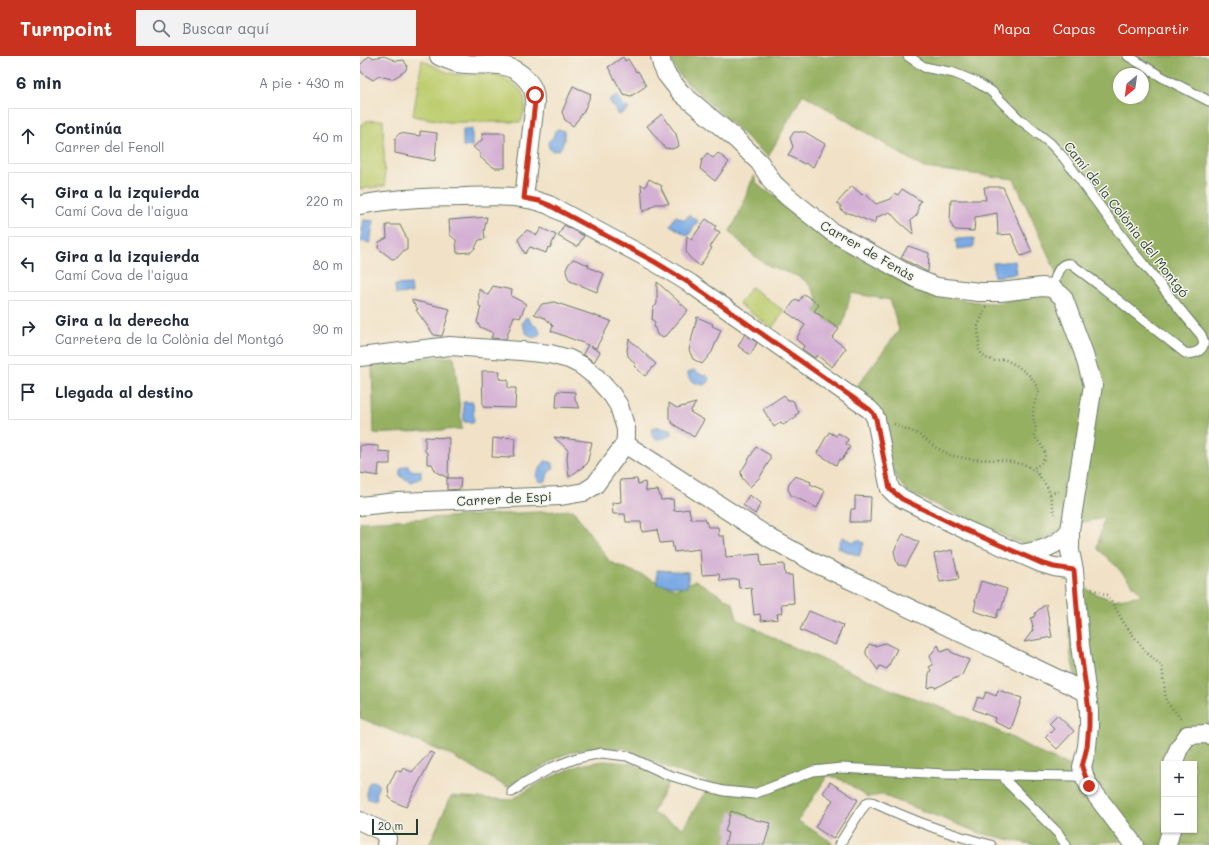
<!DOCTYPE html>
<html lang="es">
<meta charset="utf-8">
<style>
:root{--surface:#fff;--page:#f2f2f3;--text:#1f2937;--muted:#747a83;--line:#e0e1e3;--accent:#c8321e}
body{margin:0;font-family:Mali,sans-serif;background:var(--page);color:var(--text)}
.controls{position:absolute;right:12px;bottom:12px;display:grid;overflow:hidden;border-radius:0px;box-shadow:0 1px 3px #0004}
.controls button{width:36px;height:36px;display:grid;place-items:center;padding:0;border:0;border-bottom:1px solid var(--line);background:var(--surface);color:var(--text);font:20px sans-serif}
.compass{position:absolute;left:753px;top:12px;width:36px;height:36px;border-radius:50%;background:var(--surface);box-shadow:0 1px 3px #0004;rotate:209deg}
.scale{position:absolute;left:12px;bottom:10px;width:46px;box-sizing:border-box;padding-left:4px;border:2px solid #1f3d34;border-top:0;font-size:11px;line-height:14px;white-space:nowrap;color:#1f3d34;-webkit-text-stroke:3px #f7f3e8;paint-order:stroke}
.stop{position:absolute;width:12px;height:12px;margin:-9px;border:3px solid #c8321e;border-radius:50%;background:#fff}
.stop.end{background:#c8321e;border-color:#fff;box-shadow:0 1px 4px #0008}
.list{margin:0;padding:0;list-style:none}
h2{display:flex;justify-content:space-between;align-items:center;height:52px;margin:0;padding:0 16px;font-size:17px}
h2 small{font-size:13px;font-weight:400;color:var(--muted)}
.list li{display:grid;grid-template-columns:26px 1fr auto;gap:12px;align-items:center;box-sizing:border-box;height:56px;margin:0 8px 8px;padding:0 8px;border:1px solid var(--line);border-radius:0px}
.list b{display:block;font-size:15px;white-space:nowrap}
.list p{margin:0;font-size:13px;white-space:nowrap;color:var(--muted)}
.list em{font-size:13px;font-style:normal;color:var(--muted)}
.icon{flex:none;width:22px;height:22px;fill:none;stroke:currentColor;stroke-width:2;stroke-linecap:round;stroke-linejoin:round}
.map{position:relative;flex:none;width:849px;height:789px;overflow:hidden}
header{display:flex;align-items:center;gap:24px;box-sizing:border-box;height:56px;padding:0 20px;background:var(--accent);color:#fff}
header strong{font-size:19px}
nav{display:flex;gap:22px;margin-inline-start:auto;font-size:14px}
.search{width:280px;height:36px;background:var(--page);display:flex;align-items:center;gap:10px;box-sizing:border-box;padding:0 14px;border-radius:0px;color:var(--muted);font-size:15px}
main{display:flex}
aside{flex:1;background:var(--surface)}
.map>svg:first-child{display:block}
.green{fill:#becd6f;stroke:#6e8552}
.forest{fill:#96b062;stroke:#5a764b;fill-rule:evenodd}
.water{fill:#7baae5;stroke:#4d748c}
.building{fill:#d4b0d4}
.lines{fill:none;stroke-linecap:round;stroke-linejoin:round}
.lane-casing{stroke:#687767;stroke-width:11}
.street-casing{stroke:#687767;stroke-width:20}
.path{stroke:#687767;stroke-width:2.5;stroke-dasharray:1 3;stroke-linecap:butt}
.lane{stroke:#fff;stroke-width:9}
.street{stroke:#fff;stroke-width:18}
.route{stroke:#c8321e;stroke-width:5}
.labels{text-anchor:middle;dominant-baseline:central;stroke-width:3;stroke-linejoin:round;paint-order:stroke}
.street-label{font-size:13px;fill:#1f3d34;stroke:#f7f3e8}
</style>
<header>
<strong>Turnpoint</strong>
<div class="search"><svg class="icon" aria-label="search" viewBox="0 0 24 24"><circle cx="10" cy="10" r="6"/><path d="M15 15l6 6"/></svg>Buscar aquí</div>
<nav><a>Mapa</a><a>Capas</a><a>Compartir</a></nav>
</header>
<main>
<aside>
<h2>6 min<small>A pie · 430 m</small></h2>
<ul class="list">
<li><svg class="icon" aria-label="ahead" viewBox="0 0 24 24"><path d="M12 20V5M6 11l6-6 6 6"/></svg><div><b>Continúa</b><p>Carrer del Fenoll</p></div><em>40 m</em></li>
<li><svg class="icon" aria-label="left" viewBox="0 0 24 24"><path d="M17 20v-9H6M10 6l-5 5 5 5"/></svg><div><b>Gira a la izquierda</b><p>Camí Cova de l'aigua</p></div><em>220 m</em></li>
<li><svg class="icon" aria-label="left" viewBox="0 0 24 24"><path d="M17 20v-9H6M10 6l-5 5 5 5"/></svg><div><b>Gira a la izquierda</b><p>Camí Cova de l'aigua</p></div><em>80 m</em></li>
<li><svg class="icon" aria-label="right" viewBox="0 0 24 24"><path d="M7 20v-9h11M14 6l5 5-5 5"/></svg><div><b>Gira a la derecha</b><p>Carretera de la Colònia del Montgó</p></div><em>90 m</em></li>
<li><svg class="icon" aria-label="arrive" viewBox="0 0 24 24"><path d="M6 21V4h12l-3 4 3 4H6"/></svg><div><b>Llegada al destino</b></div></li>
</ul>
</aside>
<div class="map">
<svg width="849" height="789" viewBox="0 0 849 789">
<rect width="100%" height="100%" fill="#f7f3e8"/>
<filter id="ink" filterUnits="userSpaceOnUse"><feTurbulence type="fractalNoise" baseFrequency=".025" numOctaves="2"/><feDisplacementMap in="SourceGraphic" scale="8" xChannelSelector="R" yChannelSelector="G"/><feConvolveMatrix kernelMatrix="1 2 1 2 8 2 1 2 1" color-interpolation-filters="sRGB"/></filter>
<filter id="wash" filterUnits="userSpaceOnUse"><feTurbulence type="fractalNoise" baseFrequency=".012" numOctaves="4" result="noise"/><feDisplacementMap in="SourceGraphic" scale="16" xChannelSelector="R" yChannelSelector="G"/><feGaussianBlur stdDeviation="0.9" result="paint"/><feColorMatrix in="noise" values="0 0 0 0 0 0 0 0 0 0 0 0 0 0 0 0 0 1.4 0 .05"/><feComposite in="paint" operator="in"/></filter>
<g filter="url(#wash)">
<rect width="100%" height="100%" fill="#f1e2c7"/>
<!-- green -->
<path class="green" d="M62 4C73 9 83 16 95 18 122 22 132 10 156 30 169 40 165 53 161 66H88L53 60Z
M23 64 25 130 0 133V69L7 65Z
M391 231 424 255 412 272 379 248Z"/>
<!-- forest -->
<path class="forest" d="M310 0H849V789H784L779 783 716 789H674L620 777 522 739 508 741 484 725 468 719 438 765 472 786 471 789H69L91 740 151 744 184 724 220 709 244 705 270 707 310 724 292 757 323 772 345 736 347 725 311 713 264 692H237L220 694 200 700 147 731 88 698 0 662V466L213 454 250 506 316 533 335 524 373 547 377 563 426 588 476 609 532 634 588 654 649 680 682 698 711 710 720 688 724 653 711 602 709 532 714 526 736 538 753 544 782 539 757 511 737 492 744 462 704 470 695 479 669 491 552 438 543 431 536 420 494 334 539 274 530 244 491 237 483 268 479 273 454 255 459 248C448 214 432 222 406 208 392 200 381 187 370 175L378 160 394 119 396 127 404 134 417 140 452 174 484 194 553 231 598 243 617 246 635 247 704 234 654 123 564 112 443 38 408 101 321 21 314 11ZM759 18H783V42H759ZM804 708H834V774H804Z
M70 301H94L102 373 14 378 12 310Z"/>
<!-- water -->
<path class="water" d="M257 39 265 52 267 51 269 53 259 59 249 44Z
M103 73H112V91L103 90Z
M198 73 204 75C205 83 204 88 199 94L193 95 189 92 188 86 193 81 195 75Z
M329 159 338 165 328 180 310 169 316 160 325 164Z
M4 164 14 165 10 187 0 185Z
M614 182V191L597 193 596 183Z
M655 205 657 218 634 221 633 207Z
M51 228 52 237 36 238 35 229Z
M166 261 169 263 172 268 179 272 180 277 178 280 173 282 166 277 162 267Z
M334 314 340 318 346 319 349 322V326L343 329C335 327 328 326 328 317Z
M103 346H113L114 366H104Z
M297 370 303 373C307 372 308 371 312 374V378C306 384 288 387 292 373Z
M185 405 191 406 194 412 188 417 186 425 182 426 178 424 176 419Z
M46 410H48C54 418 54 413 61 415V422L51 426 41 421C38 416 40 411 46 410Z
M482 481 494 486 498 484 504 487 499 500 478 492Z
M297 514 329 516 327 531 297 528Z
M14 725 18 727V732L16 736 17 741 16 744 14 745 8 743C6 737 6 732 10 726Z"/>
<g id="blocks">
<!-- building -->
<path class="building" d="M9 0 12 2 24 0 36 5 44 4 47 10 46 14 39 19 32 23 19 20 13 24 2 17 0 13V9Z
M263 1 265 5 268 3 276 16 278 15 286 30 271 40 263 38 248 11Z
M213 30 231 38 224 55 213 70 205 64 202 56Z
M302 58 316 78 319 90 312 93 305 92 287 70Z
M60 75 77 77 75 105 35 97V82L40 77 60 80Z
M434 76H445L465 88 453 111 445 107 444 108 428 99 433 91 430 82Z
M122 77H145V112H135L128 108 120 101V97L113 91 122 84Z
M347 97 353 102 358 97 369 106 355 125 340 113 342 104Z
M289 123 302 130 301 132 309 148H296L283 156 281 128 285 131Z
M492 130 502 139 504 137 516 148 530 143 535 137 538 139 542 133 561 145 558 150V157L556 160 551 164 553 178 539 166 530 156 517 161 514 167 489 157H485L481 154V150L477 147Z
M624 131H643L672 196 661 200 651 178 638 179 637 157 615 161 614 175 596 174 593 172 590 165 591 144H626Z
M127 161 124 175 125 183 119 184 115 192 111 196 97 197 96 184 90 179 89 164Z
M346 163 356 170 354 173 360 176 350 191 352 192 340 210 330 202 327 198 326 194 327 180 331 184Z
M26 169H40L47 183V194H44L37 202 32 203 18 192 19 186 27 182Z
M204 169 224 180 217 191 198 180Z
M181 172 196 179 190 192 188 191 186 197 170 191 165 198 158 183 167 174 177 179Z
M548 190 569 197 568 216 541 202Z
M213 203 229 209 228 211 244 218 237 236 210 225 207 219 206 214 208 209Z
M297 226 328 254 307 279 302 281 297 279 294 269 295 266 292 264 293 252 297 248Z
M133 230 152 234 151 240 166 248 160 262 154 260 146 283 131 282 133 277 120 271 117 266 121 251 119 250V233L128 239Z
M444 238 459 249 454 255 479 273 472 282 486 292 472 311 457 299 455 302 442 293 444 290 436 283 445 269 426 256 436 243 439 245Z
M51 244 90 253 82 280 74 279 56 254 58 253Z
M194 246 251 265 236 292 230 290 240 296 234 306 223 298 228 289 191 275 193 270 185 262 174 258 182 248Z
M337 261 353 268 352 270 361 274 352 296 342 308 333 303 329 294Z
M385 278 397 287 390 299 378 290Z
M269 283 296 308 285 320 274 310 276 309 268 300 267 294Z
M122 315H140L139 323 148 324V332H156L155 352 123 351Z
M197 335 215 336V344L220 352 196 351Z
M424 339 428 344H432L434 346 436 352 439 357 435 359 436 361 423 369 421 366 414 371 403 353Z
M309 347 317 352 336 347 330 356 344 364 334 381 313 368 309 362Z
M469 376 476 380 478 377 488 383 486 388 490 391 482 404 480 403 476 409 457 397Z
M65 381 89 382 88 422 76 416 72 408H67V397L65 395Z
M142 381 155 382 154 400H149V402L132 401 133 382 142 383Z
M194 381 232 386 227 408 209 421 207 403 208 394Z
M0 389 18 390V395L30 396V408H19L18 420 0 417Z
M396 391 410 399V404L400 421 390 431 382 422 381 416Z
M435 420 451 426 450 428 465 435 457 452 431 439 428 433 429 427Z
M87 422H101L100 433 87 434Z
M277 423 278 428 285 426 286 435 298 434 301 444 313 443 314 455 329 453 331 463H345L348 471H358L359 480H364L366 501 400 498 401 510 424 508 425 519H432L434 547 421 548 422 557 417 558 418 563 401 565 400 558 394 559 391 531 379 532 378 523 360 525 359 518 342 519 340 493 314 496 312 486 300 487 297 474 282 476 281 466H266L265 458H253L252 447 261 446 260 424Z
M389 439 401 447 395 458 383 449Z
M495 440 511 441 510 466H490L491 453H495Z
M543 478 559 486 546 510 538 509 536 504 534 495Z
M592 494 599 523 580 526 574 498Z
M621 525 647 533 641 554 639 553 636 562 614 555 616 545H615Z
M686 548 692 581 664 586 673 574 672 572 673 571 671 562 674 561 676 556Z
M449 555 483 569 475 589 440 574Z
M525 587 537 593 527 613 520 610 518 614 506 598V595L509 588 515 590Z
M578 589 581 596 589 593 591 596 609 604 602 619 575 632 574 630 568 632 569 618 571 614 569 611 573 609 570 600Z
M638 634 662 642 651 673 634 666 635 662 613 653 618 641 623 643 626 636 636 640Z
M697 659 714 675 697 693 685 681 694 672 689 667Z
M70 696 74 698 46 751 33 745 29 741 28 731 36 714 41 716 43 712 52 716Z
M470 726 498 744 473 783 455 771 473 744 463 737Z
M371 755 396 764 411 767 404 789H365L368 777 365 776Z"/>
</g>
</g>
<g filter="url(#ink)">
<use href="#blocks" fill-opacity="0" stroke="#687767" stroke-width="1"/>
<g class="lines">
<!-- lane casing -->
<g class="lane-casing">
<path id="lane" d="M548 0 564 11 594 17 616 26 631 35 658 62 690 87 704 102 776 199 836 273C838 275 841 278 842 281 848 293 835 299 825 297L743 232 711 208C698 205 696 222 692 232
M768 0 802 21 849 45
M646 720 645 723 647 726 698 777 706 789
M152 736 164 727 191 712 217 702 242 697 267 700 306 718 341 729 364 735 394 738 453 715 481 712 584 718 715 720 725 722
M479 789 501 754 508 746H512C551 764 590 779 631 789"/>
</g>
<!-- street casing -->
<g class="street-casing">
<path id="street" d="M79 0C85 3 91 5 97 7 122 12 147 1 166 23 173 31 175 36 175 46L164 142
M300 0 302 9 306 18 321 37 376 83 400 107 413 127 428 141 472 176 555 222 577 231 619 236H640L682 231 692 232 703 241 723 295 733 329 710 474V495L714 514 720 589 729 654V670L727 691 722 711 725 722 729 730 774 789
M0 149C34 142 69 141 104 141 132 140 162 138 189 149L295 206 331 228 509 353 513 357 516 363 528 424 530 433 535 438 543 443 608 475 681 507 694 511 714 514
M0 301 90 290 161 295 190 298 209 303 221 309 235 320 252 339 259 350 266 373V380L265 388 235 429 224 436 201 440 38 446 0 450
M265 388 410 482 455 507 727 637
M660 498C680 495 697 491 710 474
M813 708 819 692 828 679 846 678 849 679
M0 765 22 775 27 782 26 789
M807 789 811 774"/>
</g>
<!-- path -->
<path class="path" d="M626 251 618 270 619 295 626 302 635 305 644 303 656 309 670 320 675 327 679 336C676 343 673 350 673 358 673 367 678 369 674 380 686 395 692 402 672 413
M534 368 558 378 575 391 590 399 608 403 641 404 666 409 677 417 688 432 695 458
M690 438 701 434
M732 533 748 539 765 569 787 597 802 610 806 645 822 664"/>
<!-- lane -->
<use href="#lane" class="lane"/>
<!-- street -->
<use href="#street" class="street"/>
</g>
</g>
<g class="lines" filter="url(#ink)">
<!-- route -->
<path class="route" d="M175 39V46L164 142 179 145 189 149 295 206 331 228 509 353 513 357 516 363 528 424 530 433 542 443 608 475 681 507 694 511 714 514 720 589 729 654V670L727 691 722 711 729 730"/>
</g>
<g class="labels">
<!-- street labels -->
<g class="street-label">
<text transform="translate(767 163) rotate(52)">Camí de la Colònia del Montgó</text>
<text transform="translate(508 194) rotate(30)">Carrer de Fenàs</text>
<text transform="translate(144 442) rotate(-3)">Carrer de Espi</text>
</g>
</g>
</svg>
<div class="controls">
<button>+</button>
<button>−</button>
</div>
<svg class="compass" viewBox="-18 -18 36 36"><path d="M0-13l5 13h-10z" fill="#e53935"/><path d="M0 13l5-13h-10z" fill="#747a83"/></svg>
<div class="scale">20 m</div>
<div class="stop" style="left:175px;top:39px"></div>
<div class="stop end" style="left:729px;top:730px"></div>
</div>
</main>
